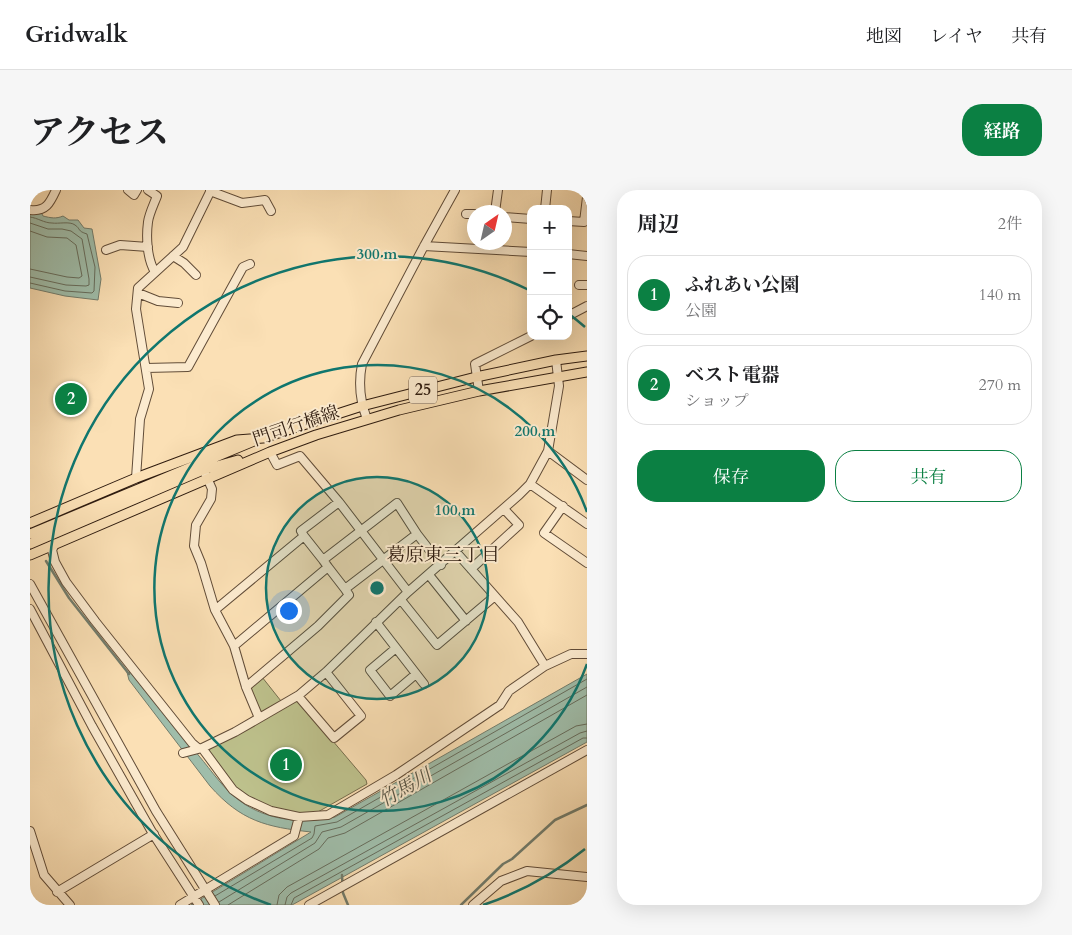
<!DOCTYPE html>
<html lang="ja">
<meta charset="utf-8">
<style>
:root{--surface:#fff;--page:#f6f6f6;--text:#202124;--muted:#757577;--line:#e0e0e0;--accent:#0b8043}
body{margin:0;font-family:Cardo,"Noto Serif JP",serif;background:var(--page);color:var(--text)}
.controls{position:absolute;right:15px;top:15px;display:grid;overflow:hidden;border-radius:10px;box-shadow:0 5px 20px #0002}
.controls button{width:45px;height:45px;display:grid;place-items:center;padding:0;border:0;border-bottom:1px solid var(--line);background:var(--surface);color:var(--text);font:25px sans-serif}
.compass{position:absolute;left:437px;top:15px;width:45px;height:45px;border-radius:50%;background:var(--surface);box-shadow:0 5px 20px #0002;rotate:34deg}
.you{position:absolute;left:258px;top:420px;width:18px;height:18px;margin:-12px;border:4px solid #fff;border-radius:50%;background:#1a73e8;box-shadow:0 0 0 8px #1a73e833}
.badge{display:grid;place-items:center;width:32px;height:32px;border-radius:50%;background:var(--accent);color:#fff;font-size:16px;font-weight:700}
.pin{position:absolute;translate:-50% -50%;border:2px solid #fff;box-shadow:0 1px 5px #0006}
.list{margin:0;padding:0;list-style:none}
h2{display:flex;justify-content:space-between;align-items:center;height:65px;margin:0;padding:0 20px;font-size:21px}
h2 small{font-size:16px;font-weight:400;color:var(--muted)}
.list li{display:grid;grid-template-columns:32px 1fr auto;gap:15px;align-items:center;box-sizing:border-box;height:80px;margin:0 10px 10px;padding:0 10px;border:1px solid var(--line);border-radius:20px}
.list b{display:block;font-size:19px;white-space:nowrap}
.list p{margin:0;font-size:16px;white-space:nowrap;color:var(--muted)}
.list em{font-size:16px;font-style:normal;color:var(--muted)}
.actions{display:flex;gap:10px;padding:15px 20px}
.actions a{flex:1;padding:11px 0;border:1px solid var(--accent);border-radius:20px;text-align:center;font-size:18px;color:var(--accent)}
.actions .main{background:var(--accent);color:#fff}
.icon{flex:none;width:28px;height:28px;fill:none;stroke:currentColor;stroke-width:2;stroke-linecap:round;stroke-linejoin:round}
.map{position:relative;flex:none;width:557px;height:715px;overflow:hidden;border-radius:20px}
header{display:flex;align-items:center;gap:30px;box-sizing:border-box;height:70px;padding:0 25px;background:var(--surface);border-bottom:1px solid var(--line)}
header strong{font-size:24px}
nav{display:flex;gap:28px;margin-inline-start:auto;font-size:18px}
.intro{display:flex;align-items:center;justify-content:space-between;box-sizing:border-box;height:120px;padding:0 30px}
h1{margin:0;font-size:35px}
.button{padding:12px 22px;border-radius:20px;background:var(--accent);color:#fff;font-size:18px;font-weight:700}
main{display:flex;gap:30px;padding:0 30px}
aside{flex:1;background:var(--surface);border-radius:20px;box-shadow:0 5px 20px #0002}
.map>svg:first-child{display:block}
.green{fill:#bec28d;stroke:#766e4e}
.water{fill:#9fbdaa;stroke:#727c6c}
.lines{fill:none;stroke-linecap:round;stroke-linejoin:round}
.shore{stroke:#666c5c;stroke-width:1}
.stream{stroke:#727c6c;stroke-width:2.5}
.minor-casing{stroke:#614c38;stroke-width:10}
.major-casing{stroke:#2e1b0f;stroke-width:11}
.minor{stroke:#fcebcf;stroke-width:8}
.major{stroke:#fbe0b5;stroke-width:9}
.ring{fill:none;stroke:#0f766e;stroke-width:2.5}
.labels{text-anchor:middle;dominant-baseline:central;stroke-width:4;stroke-linejoin:round;paint-order:stroke}
.shield{fill:#fcebcf;stroke:#6c5949;stroke-width:1}
.shield-label{font-size:16px;font-weight:bold;fill:#2e1b0f}
.street-label{font-size:18px;fill:#2e1b0f;stroke:#fcebcf}
.neighbourhood-label{font-size:19px;fill:#2e1b0f;stroke:#fcebcf}
.water-label{font-size:19px;font-style:italic;fill:#565445;stroke:#fcebcf}
.centre{fill:#0f766e;stroke:#fcebcf;stroke-width:2.5}
.ring-label{font-size:15px;text-anchor:middle;font-weight:bold;fill:#0f766e;stroke:#fcebcf;stroke-width:4;stroke-linejoin:round;paint-order:stroke}
</style>
<header>
<strong>Gridwalk</strong>
<nav><a>地図</a><a>レイヤ</a><a>共有</a></nav>
</header>
<div class="intro"><h1>アクセス</h1><a class="button">経路</a></div>
<main>
<div class="map">
<svg width="557" height="715" viewBox="0 0 557 715">
<rect width="100%" height="100%" fill="#fbe0b5"/>
<filter id="stains"><feTurbulence type="fractalNoise" baseFrequency=".004" numOctaves="4"/><feColorMatrix values="0 0 0 0 .2 0 0 0 0 .09 0 0 0 0 .02 0 0 0 .5 -.17"/></filter>
<radialGradient id="worn" r=".72"><stop offset=".6" stop-color="#630" stop-opacity="0"/><stop offset="1" stop-color="#630" stop-opacity=".3"/></radialGradient>
<!-- green -->
<path class="green" d="M232 487 251 511 230 523 220 496Z
M265 509 268 510 336 590 337 594 286 623 271 624 242 619 226 612 206 600 177 560Z"/>
<!-- water -->
<path class="water" d="M0 22H11L13 26C21 28 26 29 33 26L39 30H48L54 38 62 39 71 89 68 110 35 106 0 98Z
M97 482 102 483C124 510 147 538 169 566 181 580 195 601 210 611 237 631 274 634 305 627L557 484V552L262 715H161L281 642C236 637 211 631 180 596L99 490Z"/>
<g class="lines">
<!-- shore -->
<path class="shore" d="M0 27C8 28 14 33 22 33 28 34 40 31 45 35 51 39 47 41 57 44L65 77 64 101 62 103 35 101 0 93
M0 33 18 39H32L41 41 52 49 59 89V95L56 96 36 95 0 87
M0 41 17 47 37 48 46 55 52 86 49 88 37 87 0 79
M185 706 282 648 284 644 285 636 307 632 557 489
M189 712 285 653 292 642 311 637 557 497
M198 715 289 659 298 648 315 643 557 505
M247 715 249 705 257 697 546 536 557 534
M255 715 257 707 261 703 550 543 557 541
M261 715 264 708 553 548H557"/>
<!-- stream -->
<path class="stream" d="M16 371 39 408 99 484
M312 685 313 703 318 715
M431 715 473 674 482 669 525 630 557 615"/>
<!-- minor casing -->
<g class="minor-casing">
<path id="minor" d="M98 0 104 5 107 0
M118 0 127 6C124 14 119 24 118 32 116 47 117 69 125 82
M180 1 212 13 235 10 241 21
M515 19 517 0
M0 20C16 22 20 13 26 0
M465 22 468 0
M436 24H444
M474 27 501 29
M538 31 554 32 557 7
M394 56 501 62
M76 60 90 55 118 57
M538 64 557 66
M143 66 154 73 166 85
M549 95H557
M108 103 128 111 148 113
M538 126 557 116
M116 178 158 177 213 77 220 74
M449 201 445 174 501 146
M337 229C330 211 328 194 332 174L394 56 425 0
M518 261 557 290
M240 262 247 275 270 266 309 312 378 402
M171 274 182 299 181 309 166 335 164 356 171 373 185 420 204 456 216 497 229 528
M106 288 110 229 119 199 106 119 108 98 153 57 181 0
M500 294 557 334
M533 316 514 343 557 373
M274 346 271 341 309 312
M25 354 22 360 25 372 36 392 65 431 162 553 168 558
M426 362 488 432 515 476
M298 377 315 399
M441 379 489 335 474 319
M399 385 436 431
M0 394 126 621 185 715
M371 410 407 455 465 406
M0 419 62 536 122 642 169 715
M185 420 274 346 293 370
M346 432 394 494
M204 456 298 377 293 370 367 313 387 344
M366 458 340 480 360 506 386 484
M216 497 288 436 319 405 315 399 387 344 411 375
M268 506 304 548 331 526 296 482
M172 558 203 600 217 610 241 621 269 627 298 625 366 585 470 515 479 501 515 476 541 464H557
M153 563 172 558 205 542 269 505 296 482 378 402 489 305 500 294 518 261 529 196 526 170
M0 641 14 685 40 715
M27 702 124 644
M150 715 264 646 269 627
M279 715 557 560
M443 715 471 691 497 681 557 687"/>
</g>
<!-- major casing -->
<g class="major-casing">
<path id="major" d="M0 333 106 288 207 250 233 248 332 216 446 187 526 170 557 166
M0 344 224 251
M0 354 173 280 208 270
M0 365 240 262 286 245 369 220 449 201 557 182"/>
</g>
<!-- minor -->
<use href="#minor" class="minor"/>
<!-- major -->
<use href="#major" class="major"/>
</g>
<!-- distance rings -->
<circle cx="347" cy="398" r="111" fill="#0f766e" fill-opacity=".12"/>
<g class="ring">
<circle cx="347" cy="398" r="111"/>
<path d="M557 474A223 223 0 1 1 557 322"/>
<path d="M555 659A334 334 0 0 1 453 715M241 715A334 334 0 1 1 499 100M539 124A334 334 0 0 1 555 137"/>
</g>
<g class="labels">
<!-- shield labels -->
<rect class="shield" x="379" y="186.5" width="28" height="27" rx="4"/>
<g class="shield-label">
<text x="393" y="200">25</text>
</g>
<!-- street labels -->
<g class="street-label">
<text transform="translate(266 236) rotate(-19)">門司行橋線</text>
</g>
<!-- neighbourhood labels -->
<g class="neighbourhood-label">
<text x="413" y="365">葛原東三丁目</text>
</g>
<!-- water labels -->
<g class="water-label">
<text transform="translate(375 598) rotate(-30)">竹馬川</text>
</g>
</g>
<circle cx="347" cy="398" r="8" class="centre"/>
<g class="ring-label">
<text x="347" y="69">300 m</text>
<text x="505" y="246">200 m</text>
<text x="425" y="325">100 m</text>
</g>
<rect width="100%" height="100%" filter="url(#stains)"/>
<rect width="100%" height="100%" fill="url(#worn)"/>
</svg>
<div class="controls">
<button>+</button>
<button>−</button>
<button><svg class="icon" aria-label="locate" viewBox="0 0 24 24"><circle cx="12" cy="12" r="6"/><path d="M12 2v4M12 18v4M2 12h4M18 12h4"/></svg></button>
</div>
<svg class="compass" viewBox="-18 -18 36 36"><path d="M0-13l5 13h-10z" fill="#e53935"/><path d="M0 13l5-13h-10z" fill="#757577"/></svg>
<div class="you"></div>
<div class="pin badge" style="left:256px;top:575px">1</div>
<div class="pin badge" style="left:41px;top:209px">2</div>
</div>
<aside>
<h2>周辺<small>2件</small></h2>
<ul class="list">
<li><span class="badge">1</span><div><b>ふれあい公園</b><p>公園</p></div><em>140 m</em></li>
<li><span class="badge">2</span><div><b>ベスト電器</b><p>ショップ</p></div><em>270 m</em></li>
</ul>
<div class="actions"><a class="main">保存</a><a>共有</a></div>
</aside>
</main>
